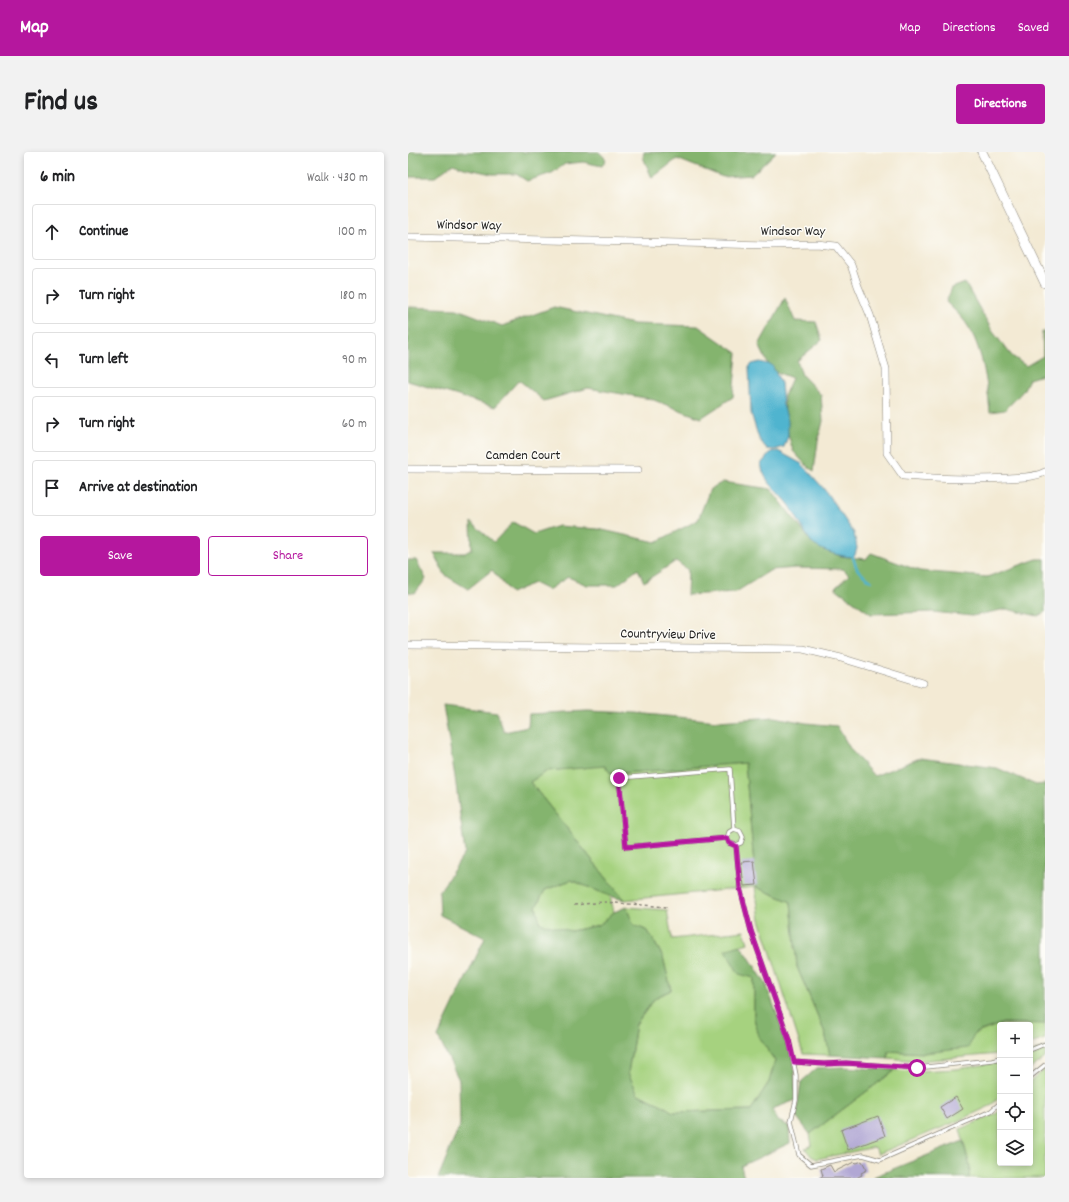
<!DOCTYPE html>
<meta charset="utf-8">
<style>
:root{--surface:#fff;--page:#f2f2f2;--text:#202124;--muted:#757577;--line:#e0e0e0;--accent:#b5179e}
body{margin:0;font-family:Dekko,sans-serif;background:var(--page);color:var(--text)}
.controls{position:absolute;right:12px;bottom:12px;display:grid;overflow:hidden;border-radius:4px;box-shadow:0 2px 6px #0003}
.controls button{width:36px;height:36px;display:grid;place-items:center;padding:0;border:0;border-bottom:1px solid var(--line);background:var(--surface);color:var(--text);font:20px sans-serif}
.stop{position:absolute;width:12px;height:12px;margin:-9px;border:3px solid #b5179e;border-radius:50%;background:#fff}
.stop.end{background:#b5179e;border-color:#fff;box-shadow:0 1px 4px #0008}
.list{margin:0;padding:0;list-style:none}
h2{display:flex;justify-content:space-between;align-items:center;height:52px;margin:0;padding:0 16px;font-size:17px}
h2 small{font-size:13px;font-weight:400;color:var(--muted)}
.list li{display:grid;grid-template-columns:26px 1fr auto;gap:12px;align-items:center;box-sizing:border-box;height:56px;margin:0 8px 8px;padding:0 8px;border:1px solid var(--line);border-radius:4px}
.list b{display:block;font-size:15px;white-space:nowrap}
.list em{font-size:13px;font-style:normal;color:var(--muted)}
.actions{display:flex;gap:8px;padding:12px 16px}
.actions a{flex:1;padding:9px 0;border:1px solid var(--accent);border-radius:4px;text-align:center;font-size:14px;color:var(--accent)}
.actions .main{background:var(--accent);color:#fff}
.icon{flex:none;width:22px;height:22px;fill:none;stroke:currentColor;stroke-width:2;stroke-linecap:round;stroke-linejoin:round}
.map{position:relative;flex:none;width:637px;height:1026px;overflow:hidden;border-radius:4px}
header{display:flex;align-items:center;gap:24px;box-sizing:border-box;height:56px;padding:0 20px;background:var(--accent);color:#fff}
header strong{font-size:19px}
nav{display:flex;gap:22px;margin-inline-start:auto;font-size:14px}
.intro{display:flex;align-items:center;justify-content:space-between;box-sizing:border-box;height:96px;padding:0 24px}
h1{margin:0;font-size:28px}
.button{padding:10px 18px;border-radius:4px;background:var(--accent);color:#fff;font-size:14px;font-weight:700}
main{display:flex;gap:24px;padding:0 24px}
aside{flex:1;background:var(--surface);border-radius:4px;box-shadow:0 2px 6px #0003}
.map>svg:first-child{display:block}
.green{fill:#a6d27f;stroke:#61774e}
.forest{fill:#84b46e;stroke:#506845}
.water{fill:#50b4cf;stroke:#366876}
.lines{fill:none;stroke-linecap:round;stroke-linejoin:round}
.stream{stroke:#50b4cf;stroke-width:2.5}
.building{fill:#b1a7d4}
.service-casing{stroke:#888378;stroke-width:5}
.minor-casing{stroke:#888378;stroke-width:8}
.tertiary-casing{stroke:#888378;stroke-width:10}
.path{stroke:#888378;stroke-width:1.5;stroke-dasharray:3 3;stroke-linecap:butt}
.service{stroke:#fff;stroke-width:3.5}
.minor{stroke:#fff;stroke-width:7}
.tertiary{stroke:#fff;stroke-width:9}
.route{stroke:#b5179e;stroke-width:5}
.labels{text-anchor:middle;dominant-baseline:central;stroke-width:3;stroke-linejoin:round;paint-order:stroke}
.street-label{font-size:14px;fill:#1c1c1c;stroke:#fdfcf7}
</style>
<header>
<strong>Map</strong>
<nav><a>Map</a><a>Directions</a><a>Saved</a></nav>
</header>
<div class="intro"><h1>Find us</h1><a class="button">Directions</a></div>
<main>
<aside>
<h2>6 min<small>Walk · 430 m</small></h2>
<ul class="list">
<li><svg class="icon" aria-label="ahead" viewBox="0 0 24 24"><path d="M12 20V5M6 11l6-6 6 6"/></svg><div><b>Continue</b></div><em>100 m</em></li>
<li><svg class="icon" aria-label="right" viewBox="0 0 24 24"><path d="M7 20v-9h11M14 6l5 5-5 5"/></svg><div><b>Turn right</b></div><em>180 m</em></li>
<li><svg class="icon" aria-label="left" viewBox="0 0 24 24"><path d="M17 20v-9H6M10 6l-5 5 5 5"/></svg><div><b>Turn left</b></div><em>90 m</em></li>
<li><svg class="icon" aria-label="right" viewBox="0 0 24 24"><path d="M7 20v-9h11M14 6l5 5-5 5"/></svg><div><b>Turn right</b></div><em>60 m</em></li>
<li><svg class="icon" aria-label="arrive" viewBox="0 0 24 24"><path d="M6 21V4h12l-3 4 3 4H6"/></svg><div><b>Arrive at destination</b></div></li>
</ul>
<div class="actions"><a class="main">Save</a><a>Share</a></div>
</aside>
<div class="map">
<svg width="637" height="1026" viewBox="0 0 637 1026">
<rect width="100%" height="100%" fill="#fdfcf7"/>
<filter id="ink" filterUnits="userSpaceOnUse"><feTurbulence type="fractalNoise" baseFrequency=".025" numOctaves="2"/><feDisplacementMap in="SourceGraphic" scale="8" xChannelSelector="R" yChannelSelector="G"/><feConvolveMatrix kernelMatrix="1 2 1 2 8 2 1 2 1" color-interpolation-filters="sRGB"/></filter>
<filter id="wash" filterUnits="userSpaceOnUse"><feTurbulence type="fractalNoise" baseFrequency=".012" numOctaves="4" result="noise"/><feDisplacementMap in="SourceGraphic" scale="16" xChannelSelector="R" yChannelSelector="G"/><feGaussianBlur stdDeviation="0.9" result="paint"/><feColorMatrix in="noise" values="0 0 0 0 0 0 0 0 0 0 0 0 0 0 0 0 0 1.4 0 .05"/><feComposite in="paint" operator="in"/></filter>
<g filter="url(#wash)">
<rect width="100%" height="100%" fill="#f3ead4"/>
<!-- green -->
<path class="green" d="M337 611 348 735 383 750 389 815 417 881 422 903 395 902 352 767 347 735 216 748 122 630 139 619 197 613 203 622Z
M163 728 202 744 206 760 191 773 163 779 132 772 128 755 137 738Z
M218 755 259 758 264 787 336 779 340 791 317 798 346 826V866L351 885 367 909 361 930 343 958 265 960 254 953 230 942 220 921 228 872 247 846 263 838 255 805 240 779 226 773Z
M637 862V887L622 892V873H592L591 902 510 909 480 906V899L516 901 595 871 604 872Z
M637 895V906L622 917V901Z
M592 910V945L582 954 550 969 470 1002 467 995 409 1007 403 1004 397 996 404 993 402 982 487 918 508 919 549 917Z
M637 917V1026H561L562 1015 552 977 588 962 592 958V1011H622V930Z"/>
<!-- forest -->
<path class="forest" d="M0 0H191L198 7 194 14 175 10 157 12 144 21 119 29 108 22H84L56 16 45 12 27 25H0Z
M236 0H368L344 23 315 25 269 7 244 26 235 5Z
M557 131 585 180 604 204 618 214 635 204 634 180H637V222L621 227 615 239 597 258 582 260C579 230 574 189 554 166 549 160 543 155 538 150L544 136Z
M377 146 387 169 408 170 414 188 389 209 394 223 413 243 415 269 410 289 406 319 401 316 385 299 376 268V244L384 226 363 218 351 193Z
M0 155 49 157 94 174 146 155 226 172 290 174 329 201 325 245 293 266 243 247 180 236 136 249 111 228 87 255 0 229Z
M315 330 363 337 405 392 432 404 458 407 463 401 512 419 579 425 629 407H637V460L630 464 598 457 564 464 525 460 463 462 427 436 441 423 435 417 388 416 363 418 328 440 279 443 280 418 268 409 236 430 230 417 209 433H179L160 425 140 438 126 431 103 441 84 418 60 437 37 423 26 401H57L64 397 63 370 86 390 105 370 126 382 150 374 190 377 248 390 290 368 302 337Z
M0 408H8L18 427 7 441 0 440Z
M35 553 89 560 96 580 120 575 121 562 180 559 228 561 310 569 367 565 398 571 429 574 443 598 466 624 512 606 589 616 628 633 637 632V872L595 871 567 881 560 896 516 901 480 899V906L422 903 417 881 389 815 383 750 348 735 337 611 203 622 197 614 139 619 122 630 216 748 202 744 163 728 137 738 128 755 132 771 163 779 191 773 206 760 218 755 226 773 240 779 255 805 263 838 247 846 228 872 220 921 230 942 254 953 265 960 343 958 361 930 367 909 351 885 346 866V826L331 822 317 798 332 793 339 802 358 832 386 910 388 948 364 957 370 969 381 974 382 991 333 1014 336 1026H30L52 973 51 928 30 885 77 786 32 763 31 740 57 701 47 625Z
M435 915 487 918 402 982 388 964 393 930 409 916Z
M555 989 562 1015 561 1026 465 1025Z"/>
<!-- water -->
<path class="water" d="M352 210 364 213 373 231 375 253 380 268V284L376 295 366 298 359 297 351 287 343 261 341 215 344 212Z
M370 299 394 312 416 337 446 381 449 396 447 403 444 405C431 404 417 400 406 393 401 389 387 362 382 354 371 338 356 332 353 312L363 300Z"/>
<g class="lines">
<!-- stream -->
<path class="stream" d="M444 402C449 419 448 418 463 429"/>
</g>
<g id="blocks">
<!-- building -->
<path class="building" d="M346 709 349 733 336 734 333 710Z
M548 945 555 957 539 967 532 955Z
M470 964 477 984 440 998 433 978Z
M454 1009 459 1018 453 1021 454 1023 448 1026H411L415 1024 413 1017 422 1013 426 1020 446 1010 449 1011Z"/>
</g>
</g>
<g filter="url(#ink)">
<use href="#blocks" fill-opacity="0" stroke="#888378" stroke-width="1"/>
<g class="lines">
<!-- service casing -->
<g class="service-casing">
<path id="service" d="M326 677 332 679 335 685 333 691 328 693
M319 686 218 695 211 626 322 617 326 677 321 680 319 686 321 691 328 693 332 736 343 779 381 888 388 923V948L383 969 391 1003 403 1013 455 1003 472 1008 583 959 592 951
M622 898 637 892
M386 910 415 912 438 911 509 916 584 908 592 906
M622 925 637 913"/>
</g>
<!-- minor casing -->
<g class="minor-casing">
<path id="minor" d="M0 85 363 93 409 92 428 94 443 113 450 134 462 163 478 217 479 301 495 324C530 327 565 328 600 326 612 325 626 326 637 320
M0 317 230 318
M0 493 395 497 433 506 515 531"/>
</g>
<!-- tertiary casing -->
<g class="tertiary-casing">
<path id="tertiary" d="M574 0 637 131"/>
</g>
<!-- path -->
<path class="path" d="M166 753 196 750 259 755"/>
<!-- service -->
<use href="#service" class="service"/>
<!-- minor -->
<use href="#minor" class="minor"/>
<!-- tertiary -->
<use href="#tertiary" class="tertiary"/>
</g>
</g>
<g class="lines" filter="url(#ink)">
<!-- route -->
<path class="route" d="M211 626 218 695 319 686 321 691 328 694 332 736 343 779 381 888 386 910 416 912 438 911 509 916"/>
</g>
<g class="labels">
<!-- street labels -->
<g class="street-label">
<text transform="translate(61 74) rotate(1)">Windsor Way</text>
<text x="385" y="80">Windsor Way</text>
<text x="115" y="304">Camden Court</text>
<text transform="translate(260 483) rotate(1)">Countryview Drive</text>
</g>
</g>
</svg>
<div class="controls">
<button>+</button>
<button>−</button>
<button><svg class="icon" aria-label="locate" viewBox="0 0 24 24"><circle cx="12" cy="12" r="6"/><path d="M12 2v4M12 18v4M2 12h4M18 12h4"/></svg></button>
<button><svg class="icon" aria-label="layers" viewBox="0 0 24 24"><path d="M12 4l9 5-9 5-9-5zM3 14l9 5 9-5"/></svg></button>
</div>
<div class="stop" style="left:509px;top:916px"></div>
<div class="stop end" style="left:211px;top:626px"></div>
</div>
</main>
